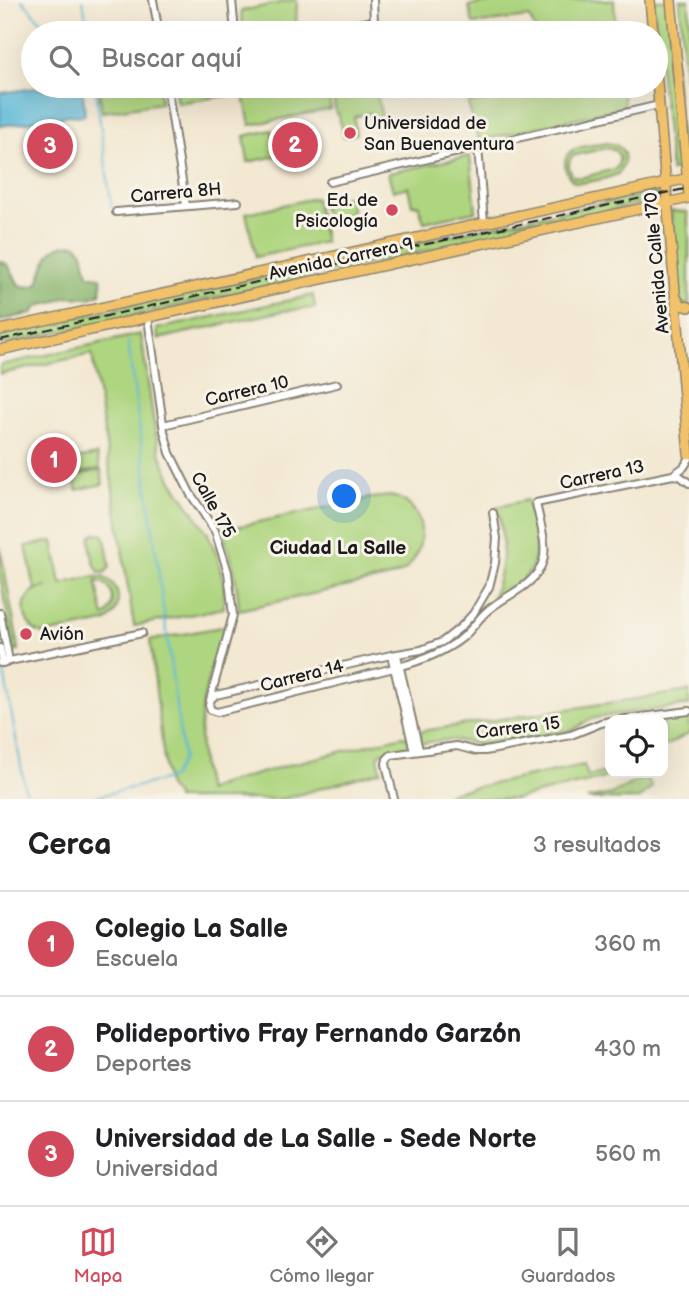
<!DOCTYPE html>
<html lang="es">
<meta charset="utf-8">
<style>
:root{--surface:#fff;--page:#f6f6f6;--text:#202124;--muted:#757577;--line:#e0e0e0;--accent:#d1495b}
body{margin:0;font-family:"Balsamiq Sans",sans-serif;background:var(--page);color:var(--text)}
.controls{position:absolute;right:21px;bottom:21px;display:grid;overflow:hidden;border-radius:14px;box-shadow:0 7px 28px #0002}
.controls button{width:63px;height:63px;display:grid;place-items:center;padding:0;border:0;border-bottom:2px solid var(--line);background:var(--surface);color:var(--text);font:35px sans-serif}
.you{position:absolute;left:345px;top:497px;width:24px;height:24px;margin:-18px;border:5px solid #fff;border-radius:50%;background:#1a73e8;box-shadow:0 0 0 10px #1a73e833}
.badge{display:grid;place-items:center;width:46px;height:46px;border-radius:50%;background:var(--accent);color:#fff;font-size:23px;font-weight:700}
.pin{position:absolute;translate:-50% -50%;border:4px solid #fff;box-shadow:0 2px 7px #0006}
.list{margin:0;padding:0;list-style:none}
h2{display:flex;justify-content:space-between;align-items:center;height:91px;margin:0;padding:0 28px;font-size:30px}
h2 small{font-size:23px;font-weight:400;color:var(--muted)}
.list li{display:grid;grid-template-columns:46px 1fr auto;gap:21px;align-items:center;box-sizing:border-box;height:105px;padding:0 28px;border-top:2px solid var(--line)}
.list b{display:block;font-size:26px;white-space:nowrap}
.list p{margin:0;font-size:23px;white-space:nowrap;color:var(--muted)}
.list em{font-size:23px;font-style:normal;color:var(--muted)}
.icon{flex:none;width:38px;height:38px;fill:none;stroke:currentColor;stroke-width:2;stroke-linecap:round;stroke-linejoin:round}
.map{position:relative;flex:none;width:689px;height:799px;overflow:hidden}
.search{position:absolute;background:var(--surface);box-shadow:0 7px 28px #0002;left:21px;right:21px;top:21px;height:77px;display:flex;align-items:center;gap:18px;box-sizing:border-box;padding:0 24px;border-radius:38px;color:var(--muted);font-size:26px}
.sheet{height:406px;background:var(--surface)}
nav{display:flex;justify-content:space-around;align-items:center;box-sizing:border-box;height:98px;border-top:2px solid var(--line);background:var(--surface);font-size:19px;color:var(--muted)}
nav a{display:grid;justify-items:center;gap:4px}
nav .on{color:var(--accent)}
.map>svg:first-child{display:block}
.green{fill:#aed57f;stroke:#65784e;stroke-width:2;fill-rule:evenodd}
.forest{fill:#8ab66e;stroke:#536945;stroke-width:2}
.water{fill:#59b7d7;stroke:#3a6a7a;stroke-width:2}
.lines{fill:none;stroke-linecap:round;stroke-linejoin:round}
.stream{stroke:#59b7d7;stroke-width:2}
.street-casing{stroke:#888276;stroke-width:10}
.primary-casing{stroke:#888276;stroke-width:12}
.street{stroke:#fff;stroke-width:6}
.primary{stroke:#f2c26a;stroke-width:9}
.rail{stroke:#1c1c1c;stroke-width:2;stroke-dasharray:10 5;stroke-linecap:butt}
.poi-dot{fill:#d1495b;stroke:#f7f3e8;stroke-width:2.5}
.labels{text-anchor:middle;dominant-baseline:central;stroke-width:6;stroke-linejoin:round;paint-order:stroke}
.poi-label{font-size:18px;fill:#1c1c1c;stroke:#f7f3e8;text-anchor:start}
.street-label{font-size:18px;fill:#1c1c1c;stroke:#f7f3e8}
.neighbourhood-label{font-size:19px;font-weight:bold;fill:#1c1c1c;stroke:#f7f3e8}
</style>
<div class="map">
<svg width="689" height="799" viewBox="0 0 689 799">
<rect width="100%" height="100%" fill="#f7f3e8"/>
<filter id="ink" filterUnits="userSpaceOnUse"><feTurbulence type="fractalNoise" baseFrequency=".0143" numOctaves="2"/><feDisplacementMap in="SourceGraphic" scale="14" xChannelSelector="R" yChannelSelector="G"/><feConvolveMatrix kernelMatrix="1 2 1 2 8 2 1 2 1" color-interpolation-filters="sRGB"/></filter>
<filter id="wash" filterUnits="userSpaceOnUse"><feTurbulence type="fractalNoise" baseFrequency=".00686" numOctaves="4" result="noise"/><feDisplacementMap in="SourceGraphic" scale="28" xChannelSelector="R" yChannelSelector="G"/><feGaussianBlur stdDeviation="1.57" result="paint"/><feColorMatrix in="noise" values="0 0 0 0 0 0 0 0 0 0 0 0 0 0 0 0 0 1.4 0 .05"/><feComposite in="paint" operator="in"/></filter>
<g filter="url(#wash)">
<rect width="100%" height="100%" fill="#f3e8d1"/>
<!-- green -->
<path class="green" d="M293 0H297L296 27 267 33H243L241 11Z
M503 0H614L616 33H537L529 17 473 24 469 6Z
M653 0H669L683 169 671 171Z
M680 0H689V77L684 78Z
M98 86H158L161 103 102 112Z
M174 86H231L232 95 177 103Z
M242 86H326L331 109 250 125Z
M331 86H375L382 117 372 119 370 113 354 117 356 134 344 137 338 113H336Z
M465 86H513L514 91 469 101Z
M548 86H622L624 107 479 141 468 104Z
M272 130 277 156 248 162 244 136Z
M606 143C626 145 629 158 618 174 611 177 583 185 575 182 564 177 561 155 573 150 583 145 596 145 606 143ZM606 148 615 150 620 157 618 166 615 169 580 178 573 176C568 169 567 163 572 156Z
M470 156 476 211 424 222 418 204 412 205 408 187 393 191 388 173Z
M656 192 657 200 0 345V334L470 231Z
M348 196 352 213 326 220 321 202Z
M315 198 325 242 256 257 246 213Z
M671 211 687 212 689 233V305L681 304 679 292Z
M313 295 315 308 283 311 158 339 157 329Z
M141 334 154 424 161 456 172 481 207 532 218 557 224 586V608L134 626 92 354 0 374V365Z
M97 455 100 469 74 474 71 460Z
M101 470 103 484 77 490 74 476Z
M390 496C426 502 430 546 406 569 400 574 393 576 386 578L239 610C237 582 233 556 221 530L371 498Z
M527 500C537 550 549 573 493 597 504 565 506 540 497 507Z
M96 533 102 534 105 538 110 567 105 573 99 572C93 564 89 546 91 536Z
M53 541 61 584C73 582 89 575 101 577 122 582 124 612 105 622L45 634C27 632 17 607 31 593 35 589 42 588 47 587L35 589 26 546ZM96 581C114 582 119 607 104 617Z
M0 546 19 650 14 652 0 575Z
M226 626C217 651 207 677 203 704 198 732 201 764 207 791L219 785 292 764 403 736 407 737 410 741 419 738 421 735V731L689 691V705L599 717 589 720 573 730 487 745C475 745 465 741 453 740 433 739 402 748 381 753L378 756 381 771 283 799H175L177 798 167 785 150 640Z
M689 715V734L663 747V720H649Z
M584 765 588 776 610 771V773H613L601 779 515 799H436L457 791Z
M645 777 652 787 638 799H587L611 794Z"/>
<!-- forest -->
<path class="forest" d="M76 244 83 252 88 275 101 277 102 285 100 294 90 298 67 297 52 303 42 305 36 308 32 313 0 321V261L8 265 19 285 29 287 37 285C48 261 44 244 76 244Z"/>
<!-- water -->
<path class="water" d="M35 88 44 89 79 88 83 94 85 114 83 116 66 115 57 120 50 119 0 126V93Z"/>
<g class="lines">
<!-- stream -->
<path class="stream" d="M22 0 51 33
M83 0 88 33
M95 86 112 210
M4 672 27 799
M86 799 172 778 183 757 128 342"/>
</g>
</g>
<g filter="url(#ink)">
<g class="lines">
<!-- street casing -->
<g class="street-casing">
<path id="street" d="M153 0 159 33
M232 0 235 33
M304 33 374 21 373 0
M167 86 186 206
M478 147 484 223
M330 182 659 105
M116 212 238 202
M148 318 164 431 170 453 190 493 215 531 228 572 233 615 210 700
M163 425 337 384
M673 475 680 476 689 483
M493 513 497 538 495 563 489 587 473 614 461 627 442 642 421 650 391 655 216 695 211 699 209 705 211 710 217 712 394 668C418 662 442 654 462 638 473 629 480 615 492 607 510 593 535 586 543 561 548 546 539 519 536 503L673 475 684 467 689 459
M0 613 9 661
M0 648 3 663
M391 655 414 751
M397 655 419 750
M0 663 142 633
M618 720 689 711
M394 799 386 764 387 759 391 755 457 746 476 751H485L571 735 601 723 610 721"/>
</g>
<!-- primary casing -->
<g class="primary-casing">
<path id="primary" d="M650 0 653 33
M671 0 689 195
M656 70 689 454
M677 299 681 305 689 307
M0 330 689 178
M0 350 689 198"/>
</g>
<!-- street -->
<use href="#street" class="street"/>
<!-- primary -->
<use href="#primary" class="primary"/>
<!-- rail -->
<path class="rail" d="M0 340 408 248 689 188"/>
</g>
</g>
<!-- markers -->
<g class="poi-dot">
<circle cx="350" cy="133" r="7"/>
<circle cx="392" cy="210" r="7"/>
<circle cx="26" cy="634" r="7"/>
</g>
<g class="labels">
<!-- poi labels -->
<g class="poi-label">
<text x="364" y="123">Universidad de<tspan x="364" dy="21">San Buenaventura</tspan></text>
<text x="378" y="200" text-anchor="end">Ed. de<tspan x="378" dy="21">Psicología</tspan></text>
<text x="40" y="634">Avión</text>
</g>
<!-- street labels -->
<g class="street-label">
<text transform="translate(176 193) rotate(-5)">Carrera 8H</text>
<text transform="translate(341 259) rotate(-12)">Avenida Carrera 9</text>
<text transform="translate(657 263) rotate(-95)">Avenida Calle 170</text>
<text transform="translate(247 391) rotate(-13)">Carrera 10</text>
<text transform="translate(602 475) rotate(-12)">Carrera 13</text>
<text transform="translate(213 505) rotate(61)">Calle 175</text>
<text transform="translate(302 676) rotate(-14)">Carrera 14</text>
<text transform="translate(518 728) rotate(-7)">Carrera 15</text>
</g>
<!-- neighbourhood labels -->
<g class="neighbourhood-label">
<text x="338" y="548">Ciudad La Salle</text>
</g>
</g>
</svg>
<div class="controls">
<button><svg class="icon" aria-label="locate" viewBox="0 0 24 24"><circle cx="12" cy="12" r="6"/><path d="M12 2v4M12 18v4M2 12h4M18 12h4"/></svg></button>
</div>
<div class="you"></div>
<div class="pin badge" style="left:54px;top:460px">1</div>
<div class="pin badge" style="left:295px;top:145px">2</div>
<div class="pin badge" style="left:50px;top:146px">3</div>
<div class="search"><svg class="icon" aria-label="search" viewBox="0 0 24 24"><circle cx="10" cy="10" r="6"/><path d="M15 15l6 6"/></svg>Buscar aquí</div>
</div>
<section class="sheet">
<h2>Cerca<small>3 resultados</small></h2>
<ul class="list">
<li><span class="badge">1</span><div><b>Colegio La Salle</b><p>Escuela</p></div><em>360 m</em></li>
<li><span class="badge">2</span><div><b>Polideportivo Fray Fernando Garzón</b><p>Deportes</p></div><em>430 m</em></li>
<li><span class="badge">3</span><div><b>Universidad de La Salle - Sede Norte</b><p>Universidad</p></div><em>560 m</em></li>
</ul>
</section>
<nav>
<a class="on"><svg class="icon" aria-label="map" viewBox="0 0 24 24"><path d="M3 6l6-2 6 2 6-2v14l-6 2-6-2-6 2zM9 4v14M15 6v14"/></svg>Mapa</a>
<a><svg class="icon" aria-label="directions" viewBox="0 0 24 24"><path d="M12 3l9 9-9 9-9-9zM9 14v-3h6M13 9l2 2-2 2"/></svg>Cómo llegar</a>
<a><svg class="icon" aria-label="saved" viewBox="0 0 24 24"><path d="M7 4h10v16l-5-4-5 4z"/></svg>Guardados</a>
</nav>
